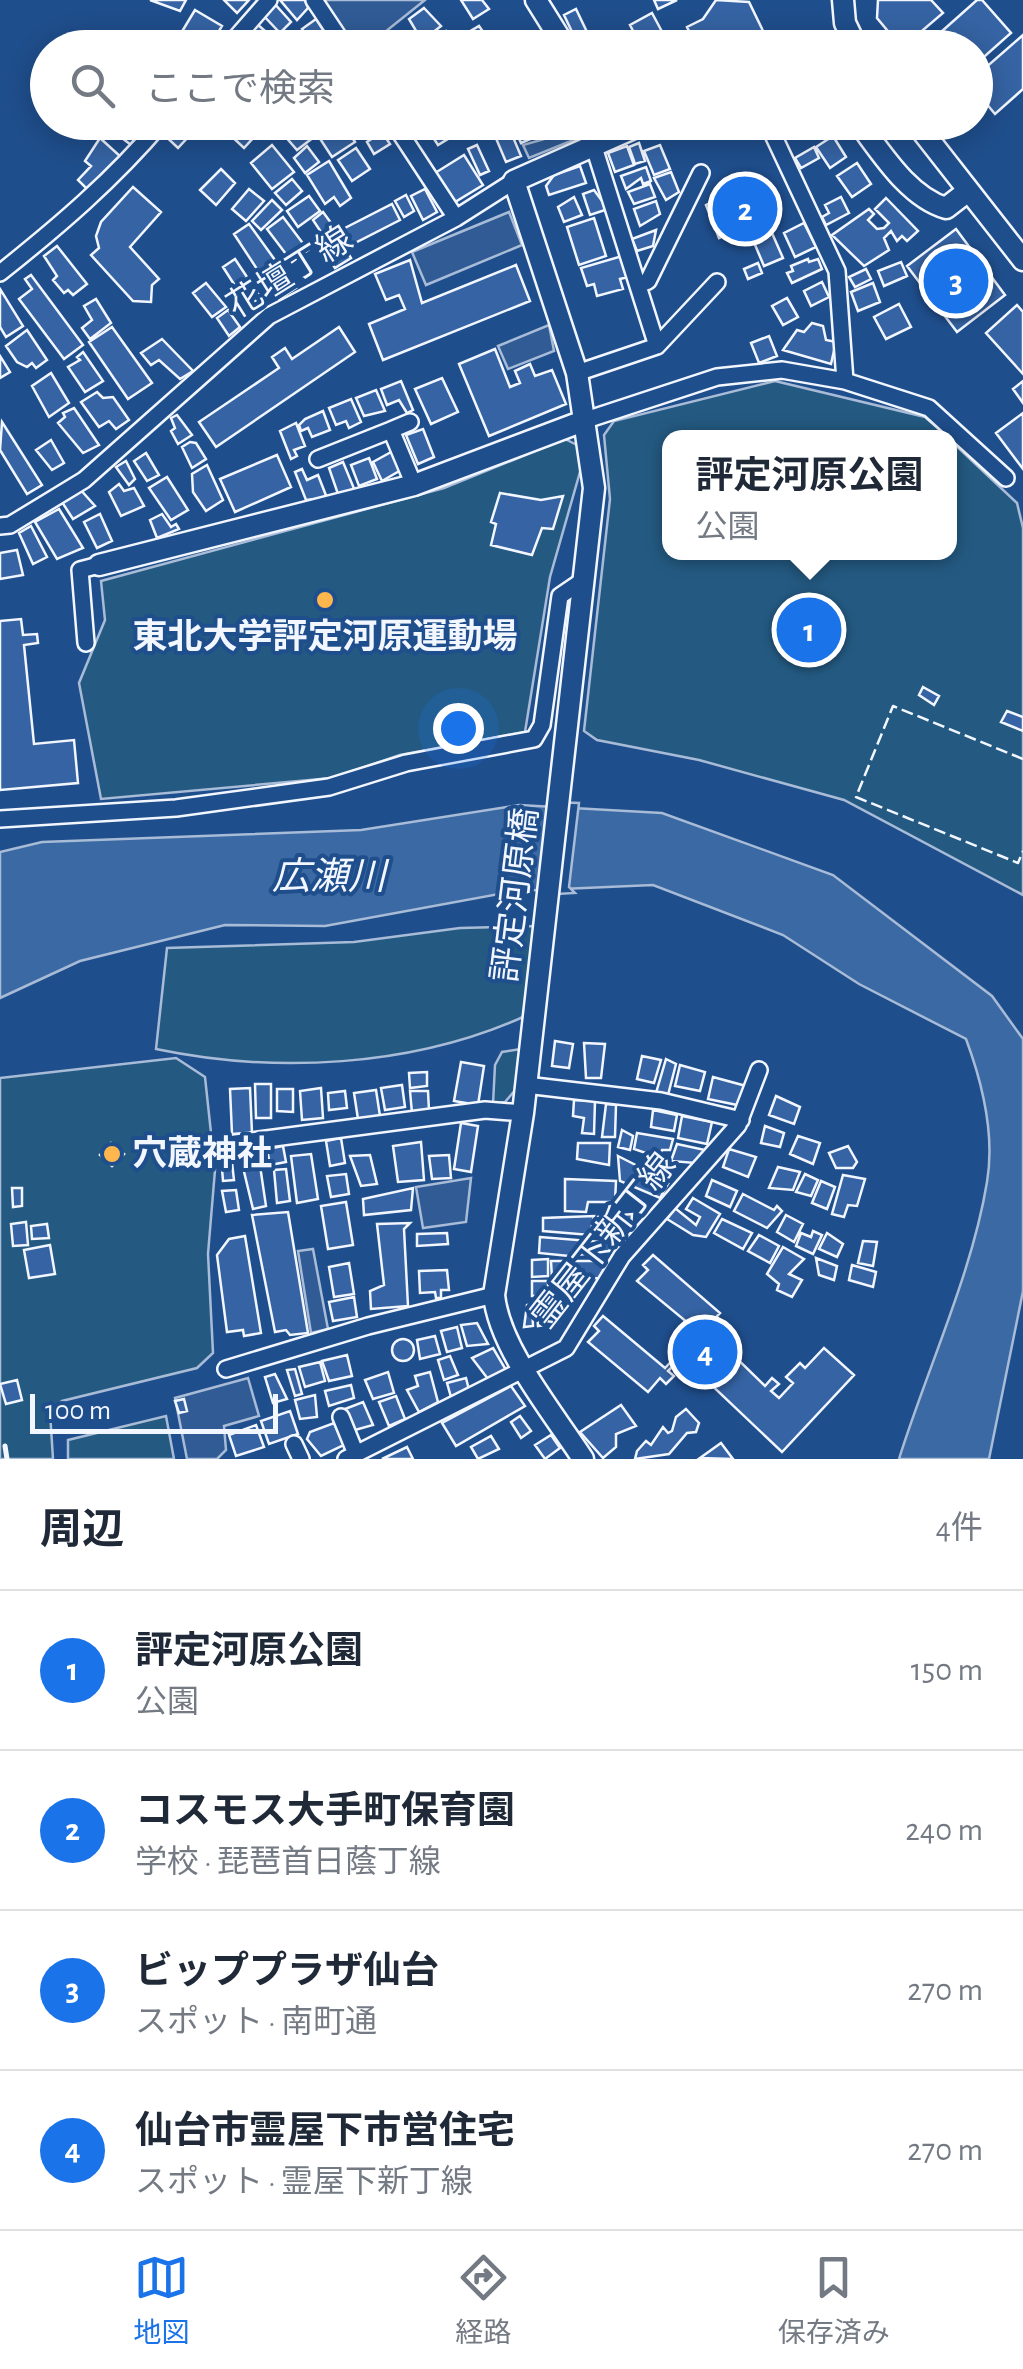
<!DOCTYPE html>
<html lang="ja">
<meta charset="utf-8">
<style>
:root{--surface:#fff;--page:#f2f2f3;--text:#1f2937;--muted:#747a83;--line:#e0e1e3;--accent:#1a73e8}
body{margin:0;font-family:"Alegreya Sans","Noto Sans JP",sans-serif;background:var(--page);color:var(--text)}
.scale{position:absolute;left:30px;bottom:25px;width:248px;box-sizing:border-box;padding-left:10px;border:5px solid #f2f6ff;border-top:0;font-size:28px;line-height:35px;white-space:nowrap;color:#f2f6ff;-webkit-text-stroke:8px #1f4e8c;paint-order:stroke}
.you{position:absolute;left:458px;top:728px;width:35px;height:35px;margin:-25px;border:8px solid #fff;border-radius:50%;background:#1a73e8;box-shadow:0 0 0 15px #1a73e833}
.badge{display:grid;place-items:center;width:65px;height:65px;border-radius:50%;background:var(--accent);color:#fff;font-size:32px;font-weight:700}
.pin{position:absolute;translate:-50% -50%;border:5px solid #fff;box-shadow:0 2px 10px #0006}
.popup{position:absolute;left:662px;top:430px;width:295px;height:130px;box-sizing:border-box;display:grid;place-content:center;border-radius:20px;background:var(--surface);filter:drop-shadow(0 2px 8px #0005);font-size:32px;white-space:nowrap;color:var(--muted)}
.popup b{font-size:38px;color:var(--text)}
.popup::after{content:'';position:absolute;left:50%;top:100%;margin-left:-20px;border:20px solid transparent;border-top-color:var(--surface)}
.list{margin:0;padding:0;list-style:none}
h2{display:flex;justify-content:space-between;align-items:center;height:130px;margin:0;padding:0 40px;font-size:42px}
h2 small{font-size:32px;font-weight:400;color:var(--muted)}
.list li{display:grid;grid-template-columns:65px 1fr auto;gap:30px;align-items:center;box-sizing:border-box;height:160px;padding:0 40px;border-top:2px solid var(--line)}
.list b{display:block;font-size:38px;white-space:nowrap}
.list p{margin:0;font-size:32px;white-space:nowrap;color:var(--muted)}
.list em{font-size:32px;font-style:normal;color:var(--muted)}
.icon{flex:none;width:55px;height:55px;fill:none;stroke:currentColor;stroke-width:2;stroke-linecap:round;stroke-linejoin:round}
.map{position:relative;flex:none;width:1023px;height:1459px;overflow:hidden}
.search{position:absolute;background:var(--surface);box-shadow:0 5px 25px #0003;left:30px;right:30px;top:30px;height:110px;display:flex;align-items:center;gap:25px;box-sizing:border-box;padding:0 35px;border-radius:55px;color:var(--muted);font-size:38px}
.sheet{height:770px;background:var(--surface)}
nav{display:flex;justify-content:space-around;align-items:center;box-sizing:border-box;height:140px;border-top:2px solid var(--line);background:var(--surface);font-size:28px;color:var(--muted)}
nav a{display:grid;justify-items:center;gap:5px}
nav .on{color:var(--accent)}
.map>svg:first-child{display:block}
.green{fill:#245a82;stroke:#a8bbd7;stroke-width:2.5}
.parking{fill:#305b95;stroke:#a8bbd7;stroke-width:2.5}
.water{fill:#3b69a3;stroke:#a8bbd7;stroke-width:2.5}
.pier{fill:#1f4e8c;stroke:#a8bbd7;stroke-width:2.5}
.building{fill:#3563a3;stroke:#f2f6ff;stroke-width:2.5}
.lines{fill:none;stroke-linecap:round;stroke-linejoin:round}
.street-casing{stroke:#f2f6ff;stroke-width:20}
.secondary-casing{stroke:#f2f6ff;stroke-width:25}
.street{stroke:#1f4e8c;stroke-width:15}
.secondary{stroke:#1f4e8c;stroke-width:20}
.fence{stroke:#f2f6ff;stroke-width:2.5;stroke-dasharray:12 5;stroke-linecap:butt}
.wall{stroke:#f2f6ff;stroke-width:5}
.poi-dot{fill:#ffb74d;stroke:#1f4e8c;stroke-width:4}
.labels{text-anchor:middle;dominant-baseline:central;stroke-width:8;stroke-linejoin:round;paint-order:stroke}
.street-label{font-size:35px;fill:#f2f6ff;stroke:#1f4e8c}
.poi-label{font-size:35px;font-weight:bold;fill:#f2f6ff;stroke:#1f4e8c}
.water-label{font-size:38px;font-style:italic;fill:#f2f6ff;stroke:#1f4e8c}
</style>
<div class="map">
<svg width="1023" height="1459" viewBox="0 0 1023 1459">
<rect width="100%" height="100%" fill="#1f4e8c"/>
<!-- green -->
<path class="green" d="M775 381 925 417 948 437 669 438V552H949V439L1017 503 1023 528V895L844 800 699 760 597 740 584 731 610 499 604 435 614 421Z
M565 439 583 448 584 458 550 577 525 732 400 755 332 778 101 799 79 683 105 620 101 581 444 488Z
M536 926 523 1017C411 1067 275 1074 156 1049L167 948 354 942 460 928Z
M521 1049 517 1088 505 1102 493 1104 495 1065 502 1052Z
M176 1058 205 1077 215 1170 208 1254 213 1353 197 1368 62 1401 50 1412 53 1459H0V1078Z
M166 1416 174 1459H68V1440Z"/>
<!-- parking -->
<path class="parking" d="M321 0H425L365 48 354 47Z
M541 123H575L581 137 529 158 523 145 548 138Z
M509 212 522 245 426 285 412 252Z
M549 325 554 351 508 369 498 346Z
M471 1178 466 1222 423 1228 416 1187Z
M313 1249 328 1329 311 1333 298 1251Z
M248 1378 259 1416 224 1426 226 1450 217 1459H187L175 1398Z"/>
<!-- water -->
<path class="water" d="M519 805 662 813 833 875 992 996 1023 1039V1291L989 1459H899C927 1369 972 1274 987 1182 995 1135 982 1082 966 1039L859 984 783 935 653 885 516 891 325 926 225 925 80 961 0 998V852L42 842 361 830Z"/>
<!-- pier -->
<path class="pier" d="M550 802 579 803 569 887 575 893 539 895Z"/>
<!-- building -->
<path class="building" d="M150 0H186L180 11Z
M224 0H249L237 13Z
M280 0H305L308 8 297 20Z
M461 0H482L489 9 473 19Z
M654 0H677L658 9Z
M716 0 749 2 766 37 752 44 753 48H697L687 27 703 19Z
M878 0H931L943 13 902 48 877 18Z
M977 0H982L1011 33 976 64V48H923Z
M273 2 291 22 280 33 262 14Z
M424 8 441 26 422 41 409 19Z
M576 9 587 32 575 38 564 15Z
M195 10 222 26 209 48H172Z
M652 13 666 39 642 48 630 25Z
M316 19 335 48H314L302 29Z
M257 24 273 38 265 48H256L244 38Z
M479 26 491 43 469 48 462 36Z
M446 31 455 48H428L426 43Z
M1023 35V89L995 114 976 91V76Z
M101 122H121L138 133 131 145Z
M166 122H177L190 135 178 148 159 130Z
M239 122H267V123L244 148 229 134Z
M282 122H302L314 137 297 150 277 127Z
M327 122H342L355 142 332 157 315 131Z
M354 122H377L360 133Z
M423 122H456L461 131 438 145Z
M469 122H501L478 137Z
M530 122H539L544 133 521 143 515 129Z
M579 122H595L598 128 584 134Z
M510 130 521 156 506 162 495 136Z
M382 132 390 144 374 154 367 142Z
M833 136 846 157 830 168 816 147Z
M100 138 121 157 89 191 78 180 91 166 85 161Z
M639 143 645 161 635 164 629 147Z
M272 145 294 172 272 189 251 163Z
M477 145 489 171 480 175 468 149Z
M660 145 670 169 654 175 644 151Z
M307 146 319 162 305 173 294 158Z
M627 146 634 165 615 172 608 153Z
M814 147 819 158 801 168 795 158Z
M356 148 370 169 352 181 338 160Z
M464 155 483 185 455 202 435 173Z
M329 161 351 198 340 206 334 197 325 204 307 175Z
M857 163 871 184 852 197 837 176Z
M580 166 586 183 549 195 546 186 554 175Z
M646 167 651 181 643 184 641 178 626 189 621 176Z
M221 169 235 183 216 205 200 190Z
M671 172 679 192 666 200 654 178Z
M292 179 302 191 286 205 275 193Z
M756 179 772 214 719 238 706 205Z
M650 184 655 197 634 204 628 192Z
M133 187 161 212 130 247 159 279 152 285 151 302 133 301 91 255 99 248 96 236 101 222Z
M249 189 264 201 246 221 232 209Z
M425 189 437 212 423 220 411 196Z
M594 190 608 209 590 215 583 194Z
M406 195 414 211 404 217 395 201Z
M309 196 320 211 298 227 287 211Z
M574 197 582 215 564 222 558 207Z
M841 197 849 213 826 225 822 217 829 213 825 205Z
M886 198 918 231 907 241 902 236 897 241 891 231 884 238 889 250 864 266 832 235 869 209 874 214 868 220 877 229 884 228 889 223 875 209Z
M272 200 282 210 261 230 252 221Z
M656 201 660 214 640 226 634 209Z
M392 204 400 220 349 246 341 230Z
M323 212 334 227 323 235 313 220Z
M283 217 308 250 292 262 267 229Z
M594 218 606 256 579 265 567 227Z
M804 223 816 247 795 257 784 233Z
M249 224 275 260 259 272 234 234Z
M768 224 783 258 764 266 750 233Z
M956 229 1005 295 957 332 907 266Z
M656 230 653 246 637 251 632 239Z
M335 232 351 258 335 268 317 241Z
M57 246 87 284 73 295 68 290 64 293 53 280 57 276 44 256Z
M622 256 628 277 620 279 623 289 597 296 594 284 587 286 581 268Z
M235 259 261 298 248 306 223 267Z
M808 259 809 262 818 259 822 269 792 283 787 273 793 271 791 266Z
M410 260 422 303 516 265 530 301 383 360 369 324 405 309 399 295 386 300 375 274Z
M901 262 907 276 884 286 878 271Z
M758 263 762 273 748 279 744 269Z
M283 268 296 288 279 299 266 278Z
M866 269 871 279 855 287 849 277Z
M31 275 83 345 64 359 19 299 32 289 25 279Z
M822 282 829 297 811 306 804 291Z
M206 283 226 307 212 317 193 293Z
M873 283 880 302 858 311 851 292Z
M0 289 23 326 6 337 0 327Z
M787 298 798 317 783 325 772 306Z
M96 299 111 323 90 339 82 328 92 320 84 306Z
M899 304 911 327 886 339 874 317Z
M1017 305 1023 312V374L986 333Z
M228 310 240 327 229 336 217 318Z
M812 323 823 326 826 340 836 342 831 364 783 350 797 330 804 332Z
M112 327 152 383 128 399 89 342Z
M339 327 355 352 216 447 199 422 279 368 272 357 285 348 292 359Z
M27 330 47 360 36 368 32 363 27 367 17 362 6 346Z
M769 336 777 356 759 363 751 343Z
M162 339 193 371 180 379 159 360 151 365 141 353Z
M495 349 510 387 520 383 515 371 530 364 535 376 552 370 566 404 489 436 459 364Z
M83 352 103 381 85 392 68 367 80 360 77 357Z
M0 356 10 372 0 378Z
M51 373 69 403 49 417 32 386Z
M442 378 458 412 431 424 415 389Z
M401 381 413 410 407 413 399 400 387 405 381 389Z
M1023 381V403L1013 389Z
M376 390 385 411 364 416 356 398Z
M97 392 103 398 113 397 129 420 116 429 109 421 99 427 81 402Z
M351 399 361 422 349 428 346 421 336 425 329 408Z
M74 408 99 445 83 453 58 423 65 417 63 413Z
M323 411 330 430 312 437 308 428 301 431 299 425 305 419Z
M1023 413V469L996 433Z
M177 415 192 435 178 444 171 431 175 428 171 418Z
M2 422 42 485 27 494 0 450Z
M296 423 305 446 294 450 297 456 291 459 280 431Z
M423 429 434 457 418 464 406 435Z
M51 440 64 463 52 470 36 450Z
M190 442 196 443 206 459 192 468 182 447Z
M393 451 401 470 382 481 373 462Z
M146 453 159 475 147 481 134 461Z
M277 455 291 487 235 512 220 479Z
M369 458 377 479 359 486 351 465Z
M126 461 135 479 129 485 116 467Z
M343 462 355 491 339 497 329 468Z
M207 465 223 500 206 511 193 492 192 474Z
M302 469 307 480 318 475 327 498 306 500 295 472Z
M167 477 188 510 171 520 149 488Z
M119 484 124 491 134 488 144 506 121 516 109 492Z
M79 488 95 506 73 519 60 499Z
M500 493 541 500 563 496 553 529 542 528 532 555 491 545 496 524 491 522Z
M59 509 83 548 57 559 35 522Z
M100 514 112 541 97 548 84 522Z
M162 514 171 527 176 524 179 529 157 538 150 520Z
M31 526 47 557 33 564 19 533Z
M17 550 23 575 0 579V553Z
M21 619 23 635 37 634 38 643 24 645 34 744 74 740 78 783 0 790V621Z
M923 687 939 696 934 705 919 695Z
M1007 711 1023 717V731L1001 722Z
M555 1041 573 1044 569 1068 552 1066Z
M584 1043 605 1044 601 1078H586Z
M642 1056 661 1060 654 1083 637 1079Z
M666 1059 676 1064 668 1095 656 1093Z
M461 1062 484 1066 478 1105 454 1101Z
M680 1065 705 1072 700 1091 675 1086Z
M427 1072V1086L410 1088 409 1073Z
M713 1077 746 1086 742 1106 708 1099Z
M255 1084H271V1118H256Z
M402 1085 405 1107 385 1110 381 1088Z
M250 1088 252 1133 232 1134 230 1089Z
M321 1088 323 1118 302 1120 300 1091Z
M277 1089H293V1112L277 1111Z
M376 1090 380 1116 358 1119 354 1093Z
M345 1091 347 1108 329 1110 328 1093Z
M410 1091H428L429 1111 412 1113Z
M776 1096 800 1107 794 1124 769 1115Z
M574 1100 595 1101 594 1134 582 1133 584 1118 573 1116Z
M606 1104 616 1105 615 1137H602Z
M653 1110 677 1115 674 1131 651 1127Z
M682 1116 712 1122 707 1144 678 1138Z
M461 1123 478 1126 471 1172 454 1169Z
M765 1126 784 1133 780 1147 761 1143Z
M622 1130 633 1136 630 1150 618 1147Z
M637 1133 673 1139 670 1150H662L655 1166 645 1164 646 1153 634 1149Z
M798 1136 820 1143 813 1164 790 1154Z
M341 1138 345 1163 330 1166 326 1141Z
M421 1142 424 1180 398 1182 393 1146Z
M111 1143 124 1154 112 1166 100 1155Z
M578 1143H610L609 1165 577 1159Z
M677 1144 705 1150 695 1163 671 1161Z
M283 1146 286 1162 270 1165 267 1149Z
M848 1146 857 1162 853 1168H836L829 1153Z
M729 1149 756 1157 748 1177 723 1167Z
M258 1152 266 1206 253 1209 240 1155Z
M231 1154 234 1180 223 1181 221 1156Z
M311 1154 318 1199 297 1203 291 1156Z
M370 1155 377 1184 361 1186 350 1156Z
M449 1155 451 1178 432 1179 429 1156Z
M618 1156 669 1182 660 1198 620 1181Z
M778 1167 800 1172 793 1190 769 1188Z
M286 1169 290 1201 277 1203 274 1170Z
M346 1174 349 1194 331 1197 327 1176Z
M805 1174 818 1180 811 1196 796 1192Z
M843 1175 865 1179 857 1206 848 1205 844 1217 832 1214Z
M565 1179 616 1181 615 1202H588L586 1212 565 1211Z
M712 1180 737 1191 730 1207 706 1196Z
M821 1181 835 1187 827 1209 812 1203Z
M12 1188H22V1206L13 1207Z
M413 1188 411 1210 364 1215 363 1199Z
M236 1190 239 1210 226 1212 222 1191Z
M743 1194 774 1210 777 1206 782 1211 767 1228 734 1211Z
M693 1198 720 1214 706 1237 693 1235 667 1219 675 1208 696 1225 700 1217 686 1209Z
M346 1202 353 1245 328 1249 321 1206Z
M288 1212 308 1333 290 1335 286 1330 275 1332 252 1215Z
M632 1214 631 1228 598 1227V1217Z
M786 1215 803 1224 794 1242 777 1232Z
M594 1216 590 1235 543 1231V1218Z
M722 1219 752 1233 743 1249 714 1233Z
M26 1222 28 1245 13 1246 11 1224Z
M410 1223 404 1229 408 1306 371 1309 370 1291 384 1285 377 1224Z
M47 1224 49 1238 32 1239 31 1226Z
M813 1231 822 1235 813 1254 796 1246 801 1233 811 1237Z
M447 1233 448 1244 417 1246V1234Z
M827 1233 843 1244 837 1257 819 1249Z
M759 1235 779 1246 770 1263 748 1251Z
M245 1236 261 1333 244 1336 243 1330 227 1332 217 1255 229 1239Z
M540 1237 614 1243 609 1251 569 1256 539 1253Z
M863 1241 877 1242 873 1266 858 1263Z
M50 1245 55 1274 29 1278 24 1250Z
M783 1247 804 1259 789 1274 802 1280 792 1297 777 1290 779 1284 767 1274Z
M653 1255 720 1313 705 1329 713 1337 729 1330 736 1336 726 1348 765 1386 772 1378 779 1384 771 1391 779 1398 793 1383 786 1377 800 1363 805 1368 824 1348 854 1375 782 1452 682 1357 668 1371 674 1376 666 1384 660 1378 648 1392 588 1342 599 1331 594 1326 603 1316 665 1368 699 1332 637 1281 648 1270 643 1265Z
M816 1258 837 1266 834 1280 819 1275Z
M548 1259V1276L532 1277V1260Z
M551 1261H605V1270L600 1278 552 1279Z
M349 1263 354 1294 334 1297 329 1267Z
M852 1265 876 1272 873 1287 849 1280Z
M447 1270 449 1290H441V1298H436L435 1292 420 1293 419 1271Z
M532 1281H548V1296H532Z
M354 1297 357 1317 333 1321 329 1302Z
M558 1300 559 1323 538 1326 536 1301Z
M532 1304 533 1326 524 1327 527 1305Z
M477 1323 488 1344 467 1346 461 1325Z
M457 1327 462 1348 447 1352 441 1331Z
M435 1336 440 1354 420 1359 417 1340Z
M392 1350a11 11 0 1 1 22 0a11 11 0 1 1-22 0Z
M493 1348 506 1370 488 1379 472 1358Z
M347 1355 352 1376 329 1381 322 1361Z
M450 1356 458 1375 444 1380 438 1360Z
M320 1362 325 1381 305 1387 299 1367Z
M295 1369 302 1394 295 1396 287 1370Z
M388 1372 394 1393 373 1399 365 1380Z
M430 1372 438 1402 419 1412 407 1390 418 1386 415 1376Z
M275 1374 287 1399 273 1403 265 1377Z
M466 1378 469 1390 451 1397 447 1383Z
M17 1380 22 1400 6 1404 0 1384Z
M351 1385 354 1398 329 1406 325 1391Z
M511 1386 525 1406 456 1446 442 1423Z
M315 1395 317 1417 300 1419 295 1400Z
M396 1396 405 1419 389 1426 379 1402Z
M184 1399 187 1411 179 1413 175 1401Z
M363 1402 373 1425 355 1430 345 1409Z
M621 1405 636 1426 616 1434V1447L603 1458 580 1432Z
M686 1409 699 1423 696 1432 687 1433 669 1454 635 1459 637 1451 646 1441 651 1445 663 1427 668 1433 672 1431 676 1417Z
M290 1411 298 1434 269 1444 261 1421Z
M520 1416 531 1431 521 1438 511 1422Z
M334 1423 344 1445 321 1456 307 1439 310 1432Z
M256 1425 264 1447 236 1456 229 1435Z
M551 1435 560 1448 545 1459 535 1445Z
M491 1436 499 1449 478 1459 471 1447Z
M721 1443 733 1459 700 1458Z
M407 1447 413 1459H382Z"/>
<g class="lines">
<!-- street casing -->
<g class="street-casing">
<path id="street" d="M314 0 346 48
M227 48 269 0
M393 122 456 218
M767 122 837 271 845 381
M0 273C59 226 113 180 162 122
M638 285 648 281 701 173
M657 346 717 282
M577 373 657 346 593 144
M586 420 717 377 782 370 845 381 929 408 1006 478
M391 430 410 422
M318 459 391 430 414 485
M0 526 10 525 84 480 269 316 456 218 514 181
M86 643 80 570 99 565
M0 819 176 808 329 787 406 763 534 739 542 725 560 596 585 579
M526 1085 661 1101 741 1120
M228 1144 485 1110 523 1113
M226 1369 368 1326 494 1295
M341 1417 356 1454
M294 1444 301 1459
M346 1459 566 1348 622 1256 738 1125 759 1070"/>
</g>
<!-- secondary casing -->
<g class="secondary-casing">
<path id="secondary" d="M536 0 566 48
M843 0 845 23 857 48
M858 122C881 152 908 197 946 208L968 191
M915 122 1023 260
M99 565 414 485 586 420
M583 1459C554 1414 499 1348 494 1295L523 1113 594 488 577 373 514 181 647 122"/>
</g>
<!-- street -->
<use href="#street" class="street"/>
<!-- secondary -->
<use href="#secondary" class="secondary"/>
<!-- fence -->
<path class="fence" d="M1023 759 893 706 856 797 1018 863 1023 851"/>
<!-- wall -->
<path class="wall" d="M5 1446 7 1459"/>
</g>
<!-- markers -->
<g class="poi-dot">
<circle cx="325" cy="600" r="10"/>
<circle cx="112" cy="1154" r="10"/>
</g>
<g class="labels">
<!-- street labels -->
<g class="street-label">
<text transform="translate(290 273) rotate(-32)">花壇丁線</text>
<text transform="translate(516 895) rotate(-83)">評定河原橋</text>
<text transform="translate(604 1241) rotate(-52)">霊屋下新丁線</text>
</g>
<!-- poi labels -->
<g class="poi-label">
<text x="325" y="637">東北大学評定河原運動場</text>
<text x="132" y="1154" text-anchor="start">穴蔵神社</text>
</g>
<!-- water labels -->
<g class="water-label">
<text x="329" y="878">広瀬川</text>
</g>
</g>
</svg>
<div class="scale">100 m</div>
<div class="you"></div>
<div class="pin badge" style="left:809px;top:630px">1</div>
<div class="popup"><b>評定河原公園</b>公園</div>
<div class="pin badge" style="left:745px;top:209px">2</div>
<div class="pin badge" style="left:956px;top:281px">3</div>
<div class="pin badge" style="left:705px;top:1352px">4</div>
<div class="search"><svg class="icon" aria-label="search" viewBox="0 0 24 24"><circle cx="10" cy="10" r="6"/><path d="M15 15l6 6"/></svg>ここで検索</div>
</div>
<section class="sheet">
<h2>周辺<small>4件</small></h2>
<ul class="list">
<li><span class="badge">1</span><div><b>評定河原公園</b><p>公園</p></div><em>150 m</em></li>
<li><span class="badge">2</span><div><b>コスモス大手町保育園</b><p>学校 · 琵琶首日蔭丁線</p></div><em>240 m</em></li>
<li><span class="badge">3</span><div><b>ビッププラザ仙台</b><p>スポット · 南町通</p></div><em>270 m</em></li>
<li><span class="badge">4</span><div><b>仙台市霊屋下市営住宅</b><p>スポット · 霊屋下新丁線</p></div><em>270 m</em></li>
</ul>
</section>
<nav>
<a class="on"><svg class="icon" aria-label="map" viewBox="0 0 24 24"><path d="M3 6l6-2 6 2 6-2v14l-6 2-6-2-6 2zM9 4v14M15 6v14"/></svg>地図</a>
<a><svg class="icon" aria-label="directions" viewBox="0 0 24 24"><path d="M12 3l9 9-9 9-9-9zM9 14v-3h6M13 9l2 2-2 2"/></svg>経路</a>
<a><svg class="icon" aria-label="saved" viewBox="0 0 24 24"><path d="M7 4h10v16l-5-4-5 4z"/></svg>保存済み</a>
</nav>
